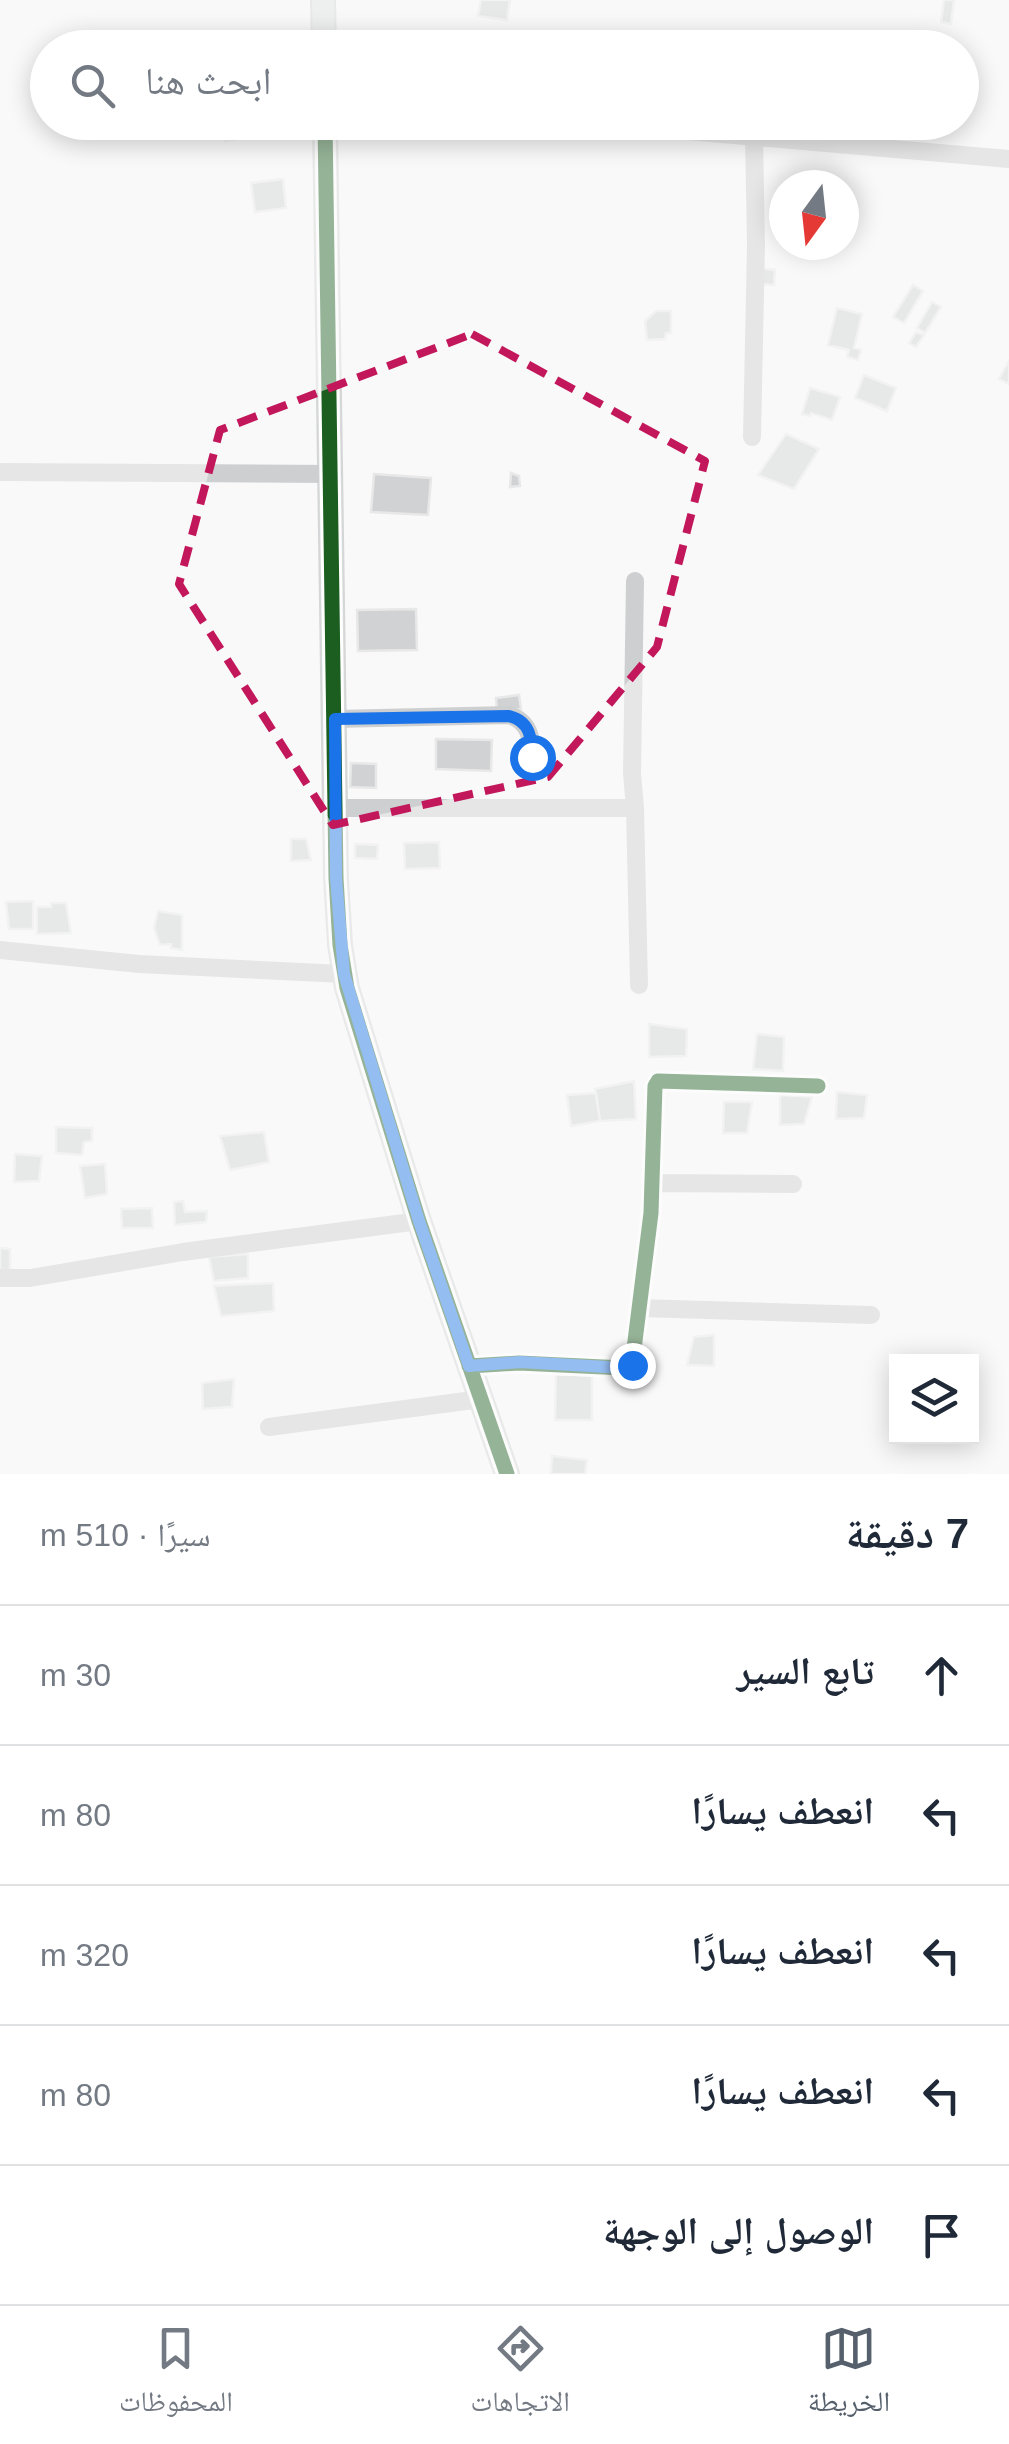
<!DOCTYPE html>
<html lang="ar">
<meta charset="utf-8">
<style>
:root{--surface:#fff;--page:#f6f6f7;--text:#1f2937;--muted:#747a83;--line:#e0e1e3;--accent:#56606c}
body{margin:0;font-family:Arial,"Noto Naskh Arabic",sans-serif;background:var(--page);color:var(--text);direction:rtl}
.controls{position:absolute;right:30px;bottom:30px;display:grid;overflow:hidden;border-radius:0px;box-shadow:0 5px 25px #0003}
.controls button{width:90px;height:90px;display:grid;place-items:center;padding:0;border:0;border-bottom:2px solid var(--line);background:var(--surface);color:var(--text);font:50px sans-serif}
.compass{position:absolute;left:769px;top:170px;width:90px;height:90px;border-radius:50%;background:var(--surface);box-shadow:0 5px 25px #0003;rotate:195deg}
.stop{position:absolute;width:30px;height:30px;margin:-22px;border:8px solid #1a73e8;border-radius:50%;background:#fff}
.stop.end{background:#1a73e8;border-color:#fff;box-shadow:0 2px 10px #0008}
.list{margin:0;padding:0;list-style:none}
h2{display:flex;justify-content:space-between;align-items:center;height:130px;margin:0;padding:0 40px;font-size:42px}
h2 small{font-size:32px;font-weight:400;color:var(--muted)}
.list li{display:grid;grid-template-columns:65px 1fr auto;gap:30px;align-items:center;box-sizing:border-box;height:140px;padding:0 40px;border-top:2px solid var(--line)}
.list b{display:block;font-size:38px;white-space:nowrap}
.list em{font-size:32px;font-style:normal;color:var(--muted)}
.icon{flex:none;width:55px;height:55px;fill:none;stroke:currentColor;stroke-width:2;stroke-linecap:round;stroke-linejoin:round}
.map{position:relative;flex:none;width:1009px;height:1474px;overflow:hidden;direction:ltr}
.search{position:absolute;background:var(--surface);box-shadow:0 5px 25px #0003;left:30px;right:30px;top:30px;height:110px;display:flex;align-items:center;gap:25px;box-sizing:border-box;padding:0 35px;border-radius:55px;color:var(--muted);font-size:38px}
.sheet{height:830px;background:var(--surface)}
nav{display:flex;justify-content:space-around;align-items:center;box-sizing:border-box;height:140px;border-top:2px solid var(--line);background:var(--surface);font-size:28px;color:var(--muted)}
nav a{display:grid;justify-items:center;gap:5px}
nav .on{color:var(--accent)}
.map>svg:first-child{display:block}
.building{fill:#d0d2d3;stroke:#e8e8e8;stroke-width:2.5}
.lines{fill:none;stroke-linecap:round;stroke-linejoin:round}
.secondary-casing{stroke:#d5d6d7;stroke-width:26}
.street{stroke:#cecfd0;stroke-width:18}
.secondary{stroke:#e1e2e2;stroke-width:22}
.cycleway-casing{stroke:#fff;stroke-width:21}
.cycleway{stroke:#1b5e20;stroke-width:15}
.route{stroke:#1a73e8;stroke-width:12}
.marked{fill:none;stroke:#c2185b;stroke-width:8;stroke-dasharray:20 12;stroke-linejoin:round}
</style>
<div class="map">
<svg width="1009" height="1474" viewBox="0 0 1009 1474">
<rect width="100%" height="100%" fill="#f9f9f9"/>
<!-- building -->
<path class="building" d="M481 0H510L507 20 478 16Z
M944 0H954L951 24 941 22Z
M415 122 430 125 427 137 416 138Z
M242 124 244 138 225 141 223 126Z
M283 179 286 208 255 212 251 183Z
M753 268 775 270 774 285 760 284Z
M913 285 923 291 904 323 893 317Z
M932 302 941 307 925 333 917 328Z
M837 308 862 314 854 348 861 350 858 360 847 357 849 350 828 345Z
M656 311H671V333H666L665 339 647 340 645 321Z
M916 332 924 335 916 347 909 343Z
M1009 361V384L999 379Z
M864 375 896 388 887 411 855 398Z
M810 388 840 397 832 420 811 413 810 416 802 414Z
M786 434 819 449 794 489 758 475Z
M511 473 519 476 520 486 510 487Z
M374 474 431 478 428 515 371 512Z
M416 609 417 650 358 651 357 610Z
M519 695 521 709 497 711 496 698Z
M436 739 492 740 491 771 436 769Z
M351 763 376 764V788L350 787Z
M291 839H306L311 860 291 861Z
M439 842 440 868 405 869 404 843Z
M355 844 378 845 377 859 355 858Z
M33 901V929H9L6 902Z
M51 903H66L71 933 37 934V907H51Z
M158 911 182 915V950L171 948V944L160 945 154 928Z
M649 1024 687 1029 686 1056 649 1057Z
M757 1034 784 1037 783 1071 753 1069Z
M634 1081 636 1119 600 1121 595 1089Z
M837 1092 867 1095 864 1118 836 1119Z
M596 1093 600 1121 571 1126 567 1095Z
M780 1095 812 1097 804 1124 780 1125Z
M724 1102H752L747 1133H723Z
M56 1127 92 1128V1141L84 1142 82 1155 56 1153Z
M264 1132 269 1162 230 1170 220 1136Z
M15 1154 42 1156 39 1181 14 1182Z
M105 1164 107 1194 85 1198 80 1166Z
M183 1201 185 1212 207 1211 206 1222 175 1225 174 1202Z
M152 1208 153 1228H122L121 1209Z
M0 1248 10 1249V1270H0Z
M248 1254V1278L214 1281 209 1257Z
M273 1283 274 1311 221 1316 214 1286Z
M714 1335V1366L687 1365 694 1337Z
M592 1374V1420H555L556 1375Z
M234 1379 232 1407 203 1409 202 1383Z
M552 1456 587 1460 585 1474H551Z"/>
<g class="lines">
<!-- secondary casing -->
<g class="secondary-casing">
<path id="secondary" d="M323 0 324 48
M325 122 336 878 340 945 347 988 419 1221 507 1474"/>
</g>
<!-- street -->
<path class="street" d="M585 122 1009 159
M752 437 756 245 754 137
M0 472 333 474
M635 581 632 773 635 808
M335 719 509 715C529 721 532 738 532 757
M335 808H635L639 985
M0 950 139 964 343 974
M653 1183 793 1184
M0 1278H30L183 1252 419 1221
M640 1308 871 1315
M469 1366 519 1363 624 1368 632 1365 651 1213 655 1086 658 1081 818 1086
M269 1427 481 1399"/>
<!-- secondary -->
<use href="#secondary" class="secondary"/>
<!-- cycleway casing -->
<g class="cycleway-casing">
<path id="cycleway" d="M325 122 336 878 340 945 347 988 419 1221 507 1474
M469 1366 519 1363 624 1368 632 1365 651 1213 655 1086 658 1081 818 1086"/>
</g>
<!-- cycleway -->
<use href="#cycleway" class="cycleway"/>
</g>
<g class="lines">
<!-- route -->
<path class="route" d="M532 757C532 738 530 721 509 716L335 719 336 878 344 974 419 1221 469 1366 520 1362 624 1368 632 1365"/>
</g>
<!-- marked area -->
<path d="M0 0H1009V1474H0ZM472 334 705 461 657 647 548 777 333 825 179 584 220 430Z" fill="#f9f9f9" fill-opacity=".55" fill-rule="evenodd"/>
<path class="marked" d="M472 334 705 461 657 647 548 777 333 825 179 584 220 430Z"/>
</svg>
<div class="controls">
<button><svg class="icon" aria-label="layers" viewBox="0 0 24 24"><path d="M12 4l9 5-9 5-9-5zM3 14l9 5 9-5"/></svg></button>
</div>
<svg class="compass" viewBox="-18 -18 36 36"><path d="M0-13l5 13h-10z" fill="#e53935"/><path d="M0 13l5-13h-10z" fill="#747a83"/></svg>
<div class="stop" style="left:532px;top:757px"></div>
<div class="stop end" style="left:632px;top:1365px"></div>
<div class="search"><svg class="icon" aria-label="search" viewBox="0 0 24 24"><circle cx="10" cy="10" r="6"/><path d="M15 15l6 6"/></svg>ابحث هنا</div>
</div>
<section class="sheet">
<h2>7 دقيقة<small>سيرًا · 510 m</small></h2>
<ul class="list">
<li><svg class="icon" aria-label="ahead" viewBox="0 0 24 24"><path d="M12 20V5M6 11l6-6 6 6"/></svg><div><b>تابع السير</b></div><em>30 m</em></li>
<li><svg class="icon" aria-label="left" viewBox="0 0 24 24"><path d="M17 20v-9H6M10 6l-5 5 5 5"/></svg><div><b>انعطف يسارًا</b></div><em>80 m</em></li>
<li><svg class="icon" aria-label="left" viewBox="0 0 24 24"><path d="M17 20v-9H6M10 6l-5 5 5 5"/></svg><div><b>انعطف يسارًا</b></div><em>320 m</em></li>
<li><svg class="icon" aria-label="left" viewBox="0 0 24 24"><path d="M17 20v-9H6M10 6l-5 5 5 5"/></svg><div><b>انعطف يسارًا</b></div><em>80 m</em></li>
<li><svg class="icon" aria-label="arrive" viewBox="0 0 24 24"><path d="M6 21V4h12l-3 4 3 4H6"/></svg><div><b>الوصول إلى الوجهة</b></div></li>
</ul>
</section>
<nav>
<a class="on"><svg class="icon" aria-label="map" viewBox="0 0 24 24"><path d="M3 6l6-2 6 2 6-2v14l-6 2-6-2-6 2zM9 4v14M15 6v14"/></svg>الخريطة</a>
<a><svg class="icon" aria-label="directions" viewBox="0 0 24 24"><path d="M12 3l9 9-9 9-9-9zM9 14v-3h6M13 9l2 2-2 2"/></svg>الاتجاهات</a>
<a><svg class="icon" aria-label="saved" viewBox="0 0 24 24"><path d="M7 4h10v16l-5-4-5 4z"/></svg>المحفوظات</a>
</nav>
